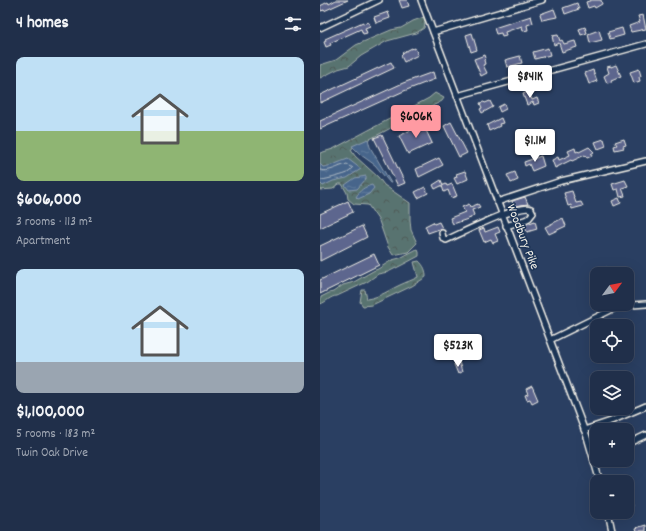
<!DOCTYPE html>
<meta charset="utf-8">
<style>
:root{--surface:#202f4a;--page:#283751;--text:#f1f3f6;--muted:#a2a9b5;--line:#3d4a62;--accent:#ff9aa2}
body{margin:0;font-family:Dekko,sans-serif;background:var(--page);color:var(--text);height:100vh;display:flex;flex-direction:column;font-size:15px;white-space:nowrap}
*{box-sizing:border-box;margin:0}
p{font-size:13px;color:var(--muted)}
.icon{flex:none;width:22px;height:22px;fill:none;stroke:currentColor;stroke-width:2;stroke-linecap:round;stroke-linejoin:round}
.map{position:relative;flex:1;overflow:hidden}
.details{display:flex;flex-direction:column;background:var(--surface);width:320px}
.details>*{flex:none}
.needle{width:26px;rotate:58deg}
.tools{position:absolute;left:270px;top:267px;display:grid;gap:8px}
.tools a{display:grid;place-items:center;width:44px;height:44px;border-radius:8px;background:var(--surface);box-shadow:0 4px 16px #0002,0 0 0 1px var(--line);font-size:20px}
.price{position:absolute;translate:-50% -34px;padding:0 9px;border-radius:4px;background:#fff;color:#222;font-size:13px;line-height:26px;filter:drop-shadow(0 1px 2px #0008)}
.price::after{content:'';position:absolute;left:50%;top:24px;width:12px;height:9px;margin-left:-6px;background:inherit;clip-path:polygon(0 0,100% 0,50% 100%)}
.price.selected{background:var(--accent);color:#111}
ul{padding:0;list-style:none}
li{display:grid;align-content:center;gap:8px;height:212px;padding:0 16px}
li span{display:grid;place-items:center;height:124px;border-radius:8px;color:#555}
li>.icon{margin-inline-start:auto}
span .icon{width:72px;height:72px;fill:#fffc;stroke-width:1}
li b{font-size:17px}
h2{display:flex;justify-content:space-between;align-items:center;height:48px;padding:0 16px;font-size:17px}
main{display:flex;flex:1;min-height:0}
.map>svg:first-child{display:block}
.forest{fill:url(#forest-crowns);stroke:#a6b2ac}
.water{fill:url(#water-ripples);stroke:#8c9db0}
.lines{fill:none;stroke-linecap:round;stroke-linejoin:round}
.shore{stroke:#aeb9c3;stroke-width:1}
.building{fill:#5d668e;stroke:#f4f1e8}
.minor-casing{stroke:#f4f1e8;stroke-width:8}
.minor{stroke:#1d3557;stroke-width:5}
.labels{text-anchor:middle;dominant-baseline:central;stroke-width:3;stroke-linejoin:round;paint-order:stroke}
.street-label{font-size:13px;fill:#f4f1e8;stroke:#1d3557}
</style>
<main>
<section class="details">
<h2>4 homes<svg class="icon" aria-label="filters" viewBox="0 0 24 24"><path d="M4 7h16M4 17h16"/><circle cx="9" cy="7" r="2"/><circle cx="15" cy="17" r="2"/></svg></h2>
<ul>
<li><span style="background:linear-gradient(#bfe0f5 60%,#8fb573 0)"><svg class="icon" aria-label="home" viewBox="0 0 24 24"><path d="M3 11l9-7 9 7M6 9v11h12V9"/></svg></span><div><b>$606,000</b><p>3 rooms · 113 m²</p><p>Apartment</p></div></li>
<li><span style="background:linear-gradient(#bfe0f5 75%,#9aa5b1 0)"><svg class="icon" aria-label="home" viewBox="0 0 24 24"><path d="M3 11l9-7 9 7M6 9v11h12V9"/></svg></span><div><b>$1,100,000</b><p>5 rooms · 183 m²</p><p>Twin Oak Drive</p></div></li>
</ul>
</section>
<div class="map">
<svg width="326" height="531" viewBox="0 0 326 531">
<defs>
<pattern id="forest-crowns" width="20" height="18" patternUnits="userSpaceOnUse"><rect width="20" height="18" fill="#587370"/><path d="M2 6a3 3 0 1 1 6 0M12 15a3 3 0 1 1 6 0" fill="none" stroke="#505b59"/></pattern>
<pattern id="water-ripples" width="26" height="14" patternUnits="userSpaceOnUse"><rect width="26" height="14" fill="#46658b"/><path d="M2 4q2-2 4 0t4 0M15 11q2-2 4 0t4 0" fill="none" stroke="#617c9b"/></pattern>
</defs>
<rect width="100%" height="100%" fill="#2a3f62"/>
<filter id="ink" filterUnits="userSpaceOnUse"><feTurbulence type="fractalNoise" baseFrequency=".025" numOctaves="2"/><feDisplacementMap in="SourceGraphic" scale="8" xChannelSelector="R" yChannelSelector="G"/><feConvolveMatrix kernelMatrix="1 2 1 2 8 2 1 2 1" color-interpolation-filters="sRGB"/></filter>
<g filter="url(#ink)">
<path class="forest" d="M104,17L105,23L104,28L96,33L67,41L41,56L29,66L18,69L0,78V65L16,60L36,45L71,30L81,28L93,21Z
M115,93L124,98L122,101L50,139L45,142L34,146L31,150L35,156L58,177L64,185L90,203V220L91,230L97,243L88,252L73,255L68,247L59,221L48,205L34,204L28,199L27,193L22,184H19L13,189L0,190V153L13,149L109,98Z
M97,249L99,252V256L82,265L68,272L58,274L47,282L17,296C10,296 7,302 0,304L1,297L9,293L13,292L23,285L34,282L53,271L58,269L72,260L80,258Z
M99,261C104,266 106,270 106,277L92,286L52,305L43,306L40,302L42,290H45L47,299C60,297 69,290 80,285C86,282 93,280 98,277L94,262Z"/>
<path class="water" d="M48,139L50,147L71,183H70L55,165L41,155L32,146Z
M28,159L41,169L27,178L13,181L3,186L0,183V164L3,167C12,166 19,162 28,159Z
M46,176V179L37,189L29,190L25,185L35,178Z
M52,185L54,188L49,194L38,199L36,197C40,190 44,187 52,185Z"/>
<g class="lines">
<path class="shore" d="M0,170C9,173 18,166 27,164L33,168C31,170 29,173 25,174C22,175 2,181 0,180"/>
</g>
<path class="building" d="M16,0H28L4,11V10L1,11L0,6L8,2L9,4Z
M79,0H87L89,6L82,8Z
M272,0H281L282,4L275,8L274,6L268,8L266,2Z
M257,3L259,9L245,14L243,8Z
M234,9L237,17L222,20L220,14Z
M68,12L70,18L56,23L54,17Z
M323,15L326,29L311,32L309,26L320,22L318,16Z
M211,16L213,23L207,25L208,30L203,31L202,26L185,32L186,36L182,37L181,33L176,34L174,28Z
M43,22V24L48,22L50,26L45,28L47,33L43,34L41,29L10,43L11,45L6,47L4,42L6,41L5,39Z
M265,27L267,33L261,35L259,29Z
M302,28L304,35L290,39L288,32Z
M279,30L282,40L270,43L268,34Z
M152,33L157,50L151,52L146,35Z
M238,35L240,41L242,40L244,44L255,41L257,47L242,52L239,43L234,45L232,36Z
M92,48L93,49L95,48L98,55L84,62L81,56L83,54L82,53Z
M228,48L230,55L215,59L213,52Z
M165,55L166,58L164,60L165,64L163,65L167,73L161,76L154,59Z
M200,56L202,63L187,67L185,60Z
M71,62L74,68L0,103V95Z
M296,65L301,76L291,80L292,82L287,83L284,76L289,73L287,67L291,66V67Z
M319,69L321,76L319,77L320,81L314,83L310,72Z
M273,70L277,81L269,84L265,73Z
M113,72L115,79L84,91L0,129V121L83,83Z
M209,91L212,100L217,98L219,103L214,105L213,102L207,105L203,94Z
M170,101L173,107L162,113L160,109L162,108L160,103L164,102L165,103Z
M184,104L186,109L180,112L178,107Z
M181,118L183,123L179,124L180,126L169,131L167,125Z
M131,122L147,153L139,157L124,126Z
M103,124L112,143L88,154L79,136Z
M62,135L85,183L78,186L54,138Z
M284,139L286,146L278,149L275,142Z
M304,139L306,145L303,146L304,148L295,150L294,146L297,145L295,142Z
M269,147L274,152L271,154L272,156L267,158L265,155L252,161L251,160L235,168L232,160L238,157L239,160L250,155L248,151L255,148L256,152L258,151L259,152Z
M221,156L224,166L212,171L209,164L205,166L204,162Z
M119,158L123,165L99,177L96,169Z
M145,171L148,179L137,184L134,178L137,177L136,174Z
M195,172L198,180L191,183L187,175Z
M121,180L123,185L115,189L113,185Z
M305,180L308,186L302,188L305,196L300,197L298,189L294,190L292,184Z
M126,184L127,186L132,184L137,196L131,198L128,190L124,192L122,186Z
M105,187L108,193L98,198L95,192Z
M252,191L256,203L261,202L263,206L252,209L251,205L248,206L244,193Z
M205,197L208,204L194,206L192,201Z
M299,198L301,203L294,206L292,201Z
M28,201L33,212L0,228V214Z
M149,204L150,207L158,204L160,207L152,210L154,215L151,217V218L133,224L130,218L145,212L142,207Z
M243,218L246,226L229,234L225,227Z
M215,221L217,229L207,232L204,225Z
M113,222L114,224L119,222L122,228L108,233L105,226Z
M42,226L47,237L0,261V246Z
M178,227L180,232L175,234L178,241L173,243L171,239L164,242L159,230L164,228L165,232Z
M54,254L59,265L0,294V280Z
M287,267L290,274H276L275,271L281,268L282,270Z
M139,362L142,372L138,374L134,364Z
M212,386L218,400L212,403L210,399L207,400L205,395L208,394L206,389Z
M307,493H308L312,506L307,507Z
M326,525V531H317L316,528Z"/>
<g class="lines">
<g class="minor-casing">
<path id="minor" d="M101,0L267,437L280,482
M0,28L59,0
M113,32L222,0
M137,96L326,44
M177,202L241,181L326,161
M122,233L123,238L126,240C140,234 200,203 211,209L213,213L209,218L205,220L186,226
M230,340L299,306L326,304
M264,430L291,421L326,406
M307,444L326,435
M288,512L292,531"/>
</g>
<use href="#minor" class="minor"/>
</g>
</g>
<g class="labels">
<g class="street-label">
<text transform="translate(202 237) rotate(69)">Woodbury Pike</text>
</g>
</g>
</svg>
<div class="tools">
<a><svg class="needle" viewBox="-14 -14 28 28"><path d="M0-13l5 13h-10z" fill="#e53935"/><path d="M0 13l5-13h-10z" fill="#a2a9b5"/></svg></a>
<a><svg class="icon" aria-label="locate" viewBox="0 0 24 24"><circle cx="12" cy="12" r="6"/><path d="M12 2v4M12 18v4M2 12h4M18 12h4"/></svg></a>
<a><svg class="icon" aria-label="layers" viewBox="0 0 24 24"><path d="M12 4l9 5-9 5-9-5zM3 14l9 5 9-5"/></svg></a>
<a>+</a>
<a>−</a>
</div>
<b class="price" style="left:210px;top:99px">$841K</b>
<b class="price selected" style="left:96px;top:139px">$606K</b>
<b class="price" style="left:215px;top:163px">$1.1M</b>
<b class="price" style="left:138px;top:368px">$523K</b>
</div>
</main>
